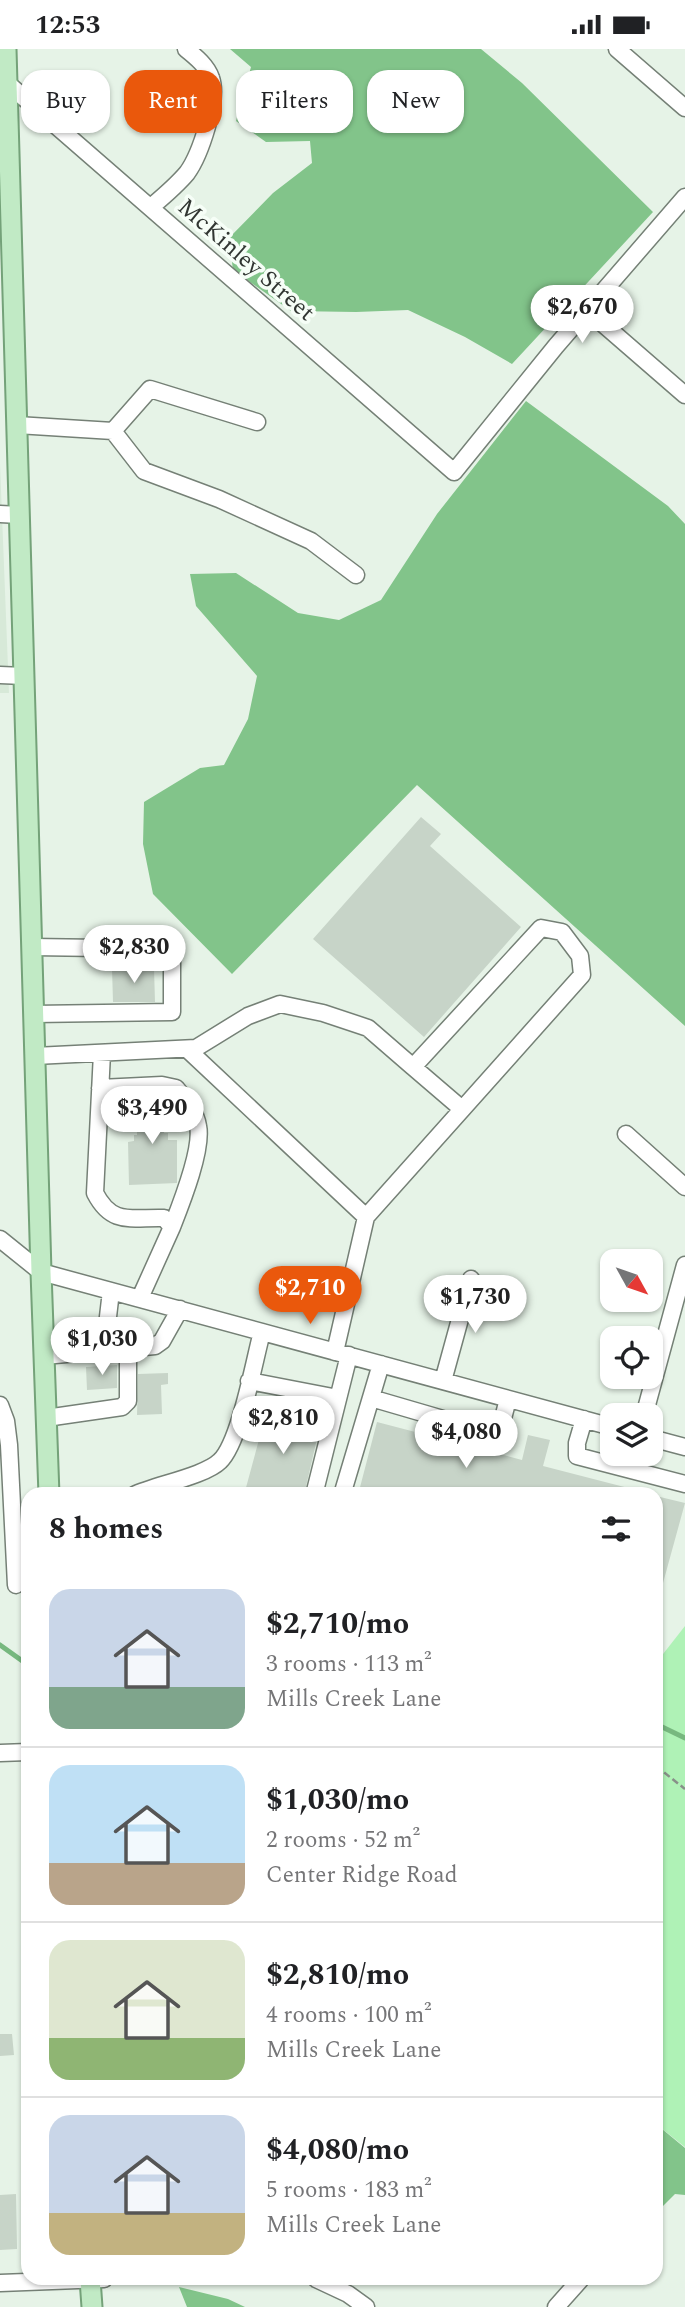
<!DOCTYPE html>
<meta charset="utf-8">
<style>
:root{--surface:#fff;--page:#f2f2f2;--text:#202124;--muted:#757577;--line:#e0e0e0;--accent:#ea580c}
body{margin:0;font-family:Spectral,serif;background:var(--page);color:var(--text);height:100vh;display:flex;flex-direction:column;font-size:26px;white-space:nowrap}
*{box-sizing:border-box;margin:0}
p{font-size:23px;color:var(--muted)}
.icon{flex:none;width:38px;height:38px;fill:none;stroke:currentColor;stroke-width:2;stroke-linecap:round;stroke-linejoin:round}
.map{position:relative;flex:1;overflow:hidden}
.panel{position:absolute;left:21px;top:1438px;width:642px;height:798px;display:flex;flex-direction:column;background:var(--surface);border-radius:21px;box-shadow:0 2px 5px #0004}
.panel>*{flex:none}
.banner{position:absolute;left:21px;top:21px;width:644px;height:63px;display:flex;gap:14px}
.needle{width:46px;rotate:130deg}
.fabs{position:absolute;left:600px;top:1200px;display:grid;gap:14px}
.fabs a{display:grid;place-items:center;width:63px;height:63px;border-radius:14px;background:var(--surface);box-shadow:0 2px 5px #0004;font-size:35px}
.price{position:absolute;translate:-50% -60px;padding:0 16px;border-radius:24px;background:#fff;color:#222;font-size:23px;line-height:46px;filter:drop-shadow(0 2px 4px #0008)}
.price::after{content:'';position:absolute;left:50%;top:42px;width:21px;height:16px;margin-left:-10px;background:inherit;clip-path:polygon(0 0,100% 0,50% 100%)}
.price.selected{background:var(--accent);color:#fff}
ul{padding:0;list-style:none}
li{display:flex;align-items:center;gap:21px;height:175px;padding:0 28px}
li+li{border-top:2px solid var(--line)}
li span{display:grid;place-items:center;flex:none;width:196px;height:140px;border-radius:21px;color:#555}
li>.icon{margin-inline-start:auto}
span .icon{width:84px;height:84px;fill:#fffc;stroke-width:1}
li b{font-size:30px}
h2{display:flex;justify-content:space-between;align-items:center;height:84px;padding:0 28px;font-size:30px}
.pill{padding:0 24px;border-radius:21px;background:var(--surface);box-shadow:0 2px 5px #0004;font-size:24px;line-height:63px}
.pill.selected{background:var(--accent);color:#fff}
.status{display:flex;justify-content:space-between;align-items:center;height:49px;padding:0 35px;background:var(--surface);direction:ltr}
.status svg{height:19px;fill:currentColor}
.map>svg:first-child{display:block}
.built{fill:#d7e9d8}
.green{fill:#aff2b6}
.forest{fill:#82c48a}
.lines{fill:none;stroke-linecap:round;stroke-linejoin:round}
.stream{stroke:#77b87f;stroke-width:5}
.building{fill:#c7d4c8}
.minor-casing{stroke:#758076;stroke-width:19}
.major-casing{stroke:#74a279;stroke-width:23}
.path{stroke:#889089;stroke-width:2.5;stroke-dasharray:7 3.5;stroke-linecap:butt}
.minor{stroke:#fff;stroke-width:16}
.major{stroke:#c1eac5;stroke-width:19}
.labels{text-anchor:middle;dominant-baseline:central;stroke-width:7;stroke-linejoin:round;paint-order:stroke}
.street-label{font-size:24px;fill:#313632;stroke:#f6fef7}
</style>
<div class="status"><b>12:53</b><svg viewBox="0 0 49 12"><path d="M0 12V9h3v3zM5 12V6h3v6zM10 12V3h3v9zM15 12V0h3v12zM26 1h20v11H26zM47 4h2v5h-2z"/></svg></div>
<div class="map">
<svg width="685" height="2258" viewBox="0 0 685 2258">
<rect width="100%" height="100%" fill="#e6f3e7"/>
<path class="built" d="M0,415L9,644H0Z"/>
<path class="green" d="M685,1577V2098L656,2075V1614Z"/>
<path class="forest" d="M230,0H481L522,34L653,163L512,315L465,288L408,261L356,263L291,262L233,221L229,189L273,144L312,114L310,92L266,93L236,72L251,18Z
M526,352L668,457L685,475V977L417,736L232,925L153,845L143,795L144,753L200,719L224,716L248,670L257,627L196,557L190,525L236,524L298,564L339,571L381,551L437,465Z
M656,2075L685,2099V2146L675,2145L656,2164Z
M179,2238L228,2250L245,2258H187Z"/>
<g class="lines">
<path class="stream" d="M0,1596L28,1616
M656,1675L685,1689"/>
</g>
<path class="building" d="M421,768L441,785L430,797L521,878L424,988L313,890Z
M112,919H154L155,953H113Z
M163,1047L164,1084H168V1091H177V1134L129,1136L128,1093L134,1092V1086H137L136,1048Z
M117,1316V1339L87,1341L86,1318Z
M168,1324V1335L161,1336L162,1365L137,1366L138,1325Z
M267,1361L312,1372L311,1375L320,1377L304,1446H244Z
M377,1373L522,1411L528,1386L550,1391L543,1417L636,1441L635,1446H358Z
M656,1447L685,1454L660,1545L656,1544Z
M0,1985H12L14,2006L0,2007Z
M16,2145L17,2200L0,2201V2146Z"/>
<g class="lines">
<g class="minor-casing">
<path id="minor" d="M617,0L685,59
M7,34L454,423L556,297L685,148
M151,158C164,147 176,137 187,124C200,106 219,51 211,29C207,17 196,8 186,0
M587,261L685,346
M17,376L113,382L144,422L219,450L311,492L356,526
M113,382L150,340L257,373
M0,465L19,466
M0,626L24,627
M32,898L172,900V963L34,965
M187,1000L366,1168
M102,1004L95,1144C112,1177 131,1168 164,1169L172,1178L140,1249
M35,1007L196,999L248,967L280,955L323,964L368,979L413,1018L541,879L562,883L580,907L582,926L366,1168L335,1303
M413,1018L462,1060
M100,1039L162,1036L176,1039C185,1050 196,1063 198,1077C203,1100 181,1155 172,1178
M626,1085L685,1138
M0,1190L41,1223L612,1378
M104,1302L111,1242
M44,1307L155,1297L162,1292L180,1260
M249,1332L338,1349
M443,1332L471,1230
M371,1349L491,1384L501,1377L508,1350
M0,1356L6,1372L9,1396L16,1536
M644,1367L685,1216
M46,1369L122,1358L128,1352V1300
M584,1370L577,1394V1407L685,1435
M651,1389L685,1398
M134,1446C155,1436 205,1427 220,1412C240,1393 254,1312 262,1283
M314,1446L349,1306
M342,1446L381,1315
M0,1704L28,1703
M316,2230L348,2245L366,2258
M0,2234L104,2230
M556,2258L581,2230"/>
</g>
<g class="major-casing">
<path id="major" d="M6,0L41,1223L49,1446
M90,2230L92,2258"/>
</g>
<path class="path" d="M656,1717L685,1740"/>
<use href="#minor" class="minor"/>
<use href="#major" class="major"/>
</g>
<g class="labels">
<g class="street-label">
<text transform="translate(246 211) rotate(41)">McKinley Street</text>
</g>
</g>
</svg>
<div class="fabs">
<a><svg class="needle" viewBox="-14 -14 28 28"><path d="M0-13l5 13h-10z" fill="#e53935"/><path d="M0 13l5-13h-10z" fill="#757577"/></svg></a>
<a><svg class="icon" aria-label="locate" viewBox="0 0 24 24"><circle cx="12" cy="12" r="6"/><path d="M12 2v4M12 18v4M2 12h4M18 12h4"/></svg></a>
<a><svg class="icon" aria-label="layers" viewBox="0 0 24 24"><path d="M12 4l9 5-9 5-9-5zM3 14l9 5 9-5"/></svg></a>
</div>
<b class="price" style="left:582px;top:296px">$2,670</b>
<b class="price" style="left:134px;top:936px">$2,830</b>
<b class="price" style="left:152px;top:1097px">$3,490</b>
<b class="price selected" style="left:310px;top:1277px">$2,710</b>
<b class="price" style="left:475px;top:1286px">$1,730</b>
<b class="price" style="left:102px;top:1328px">$1,030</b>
<b class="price" style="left:283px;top:1407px">$2,810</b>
<b class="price" style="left:466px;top:1421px">$4,080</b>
<div class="banner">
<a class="pill">Buy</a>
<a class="pill selected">Rent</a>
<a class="pill">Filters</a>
<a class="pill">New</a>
</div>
<section class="panel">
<h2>8 homes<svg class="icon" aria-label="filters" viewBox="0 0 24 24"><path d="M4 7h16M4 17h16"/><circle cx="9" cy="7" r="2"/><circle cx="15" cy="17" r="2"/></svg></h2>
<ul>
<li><span style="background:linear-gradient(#c9d6e8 70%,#7fa58c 0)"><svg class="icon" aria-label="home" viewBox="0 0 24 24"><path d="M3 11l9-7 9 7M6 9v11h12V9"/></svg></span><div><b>$2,710/mo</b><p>3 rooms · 113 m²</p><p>Mills Creek Lane</p></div></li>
<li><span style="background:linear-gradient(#bfe0f5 70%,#b9a48a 0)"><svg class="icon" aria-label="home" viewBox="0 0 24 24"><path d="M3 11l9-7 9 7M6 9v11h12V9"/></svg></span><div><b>$1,030/mo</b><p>2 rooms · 52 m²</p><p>Center Ridge Road</p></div></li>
<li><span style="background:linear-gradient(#dfe7d0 70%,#8fb573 0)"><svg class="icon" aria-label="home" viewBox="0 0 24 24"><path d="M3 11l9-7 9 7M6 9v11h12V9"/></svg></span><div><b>$2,810/mo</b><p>4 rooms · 100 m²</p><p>Mills Creek Lane</p></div></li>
<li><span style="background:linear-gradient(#c9d6e8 70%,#c2b280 0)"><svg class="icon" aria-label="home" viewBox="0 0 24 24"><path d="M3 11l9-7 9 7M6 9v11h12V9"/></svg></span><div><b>$4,080/mo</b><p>5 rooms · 183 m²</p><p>Mills Creek Lane</p></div></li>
</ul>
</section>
</div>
